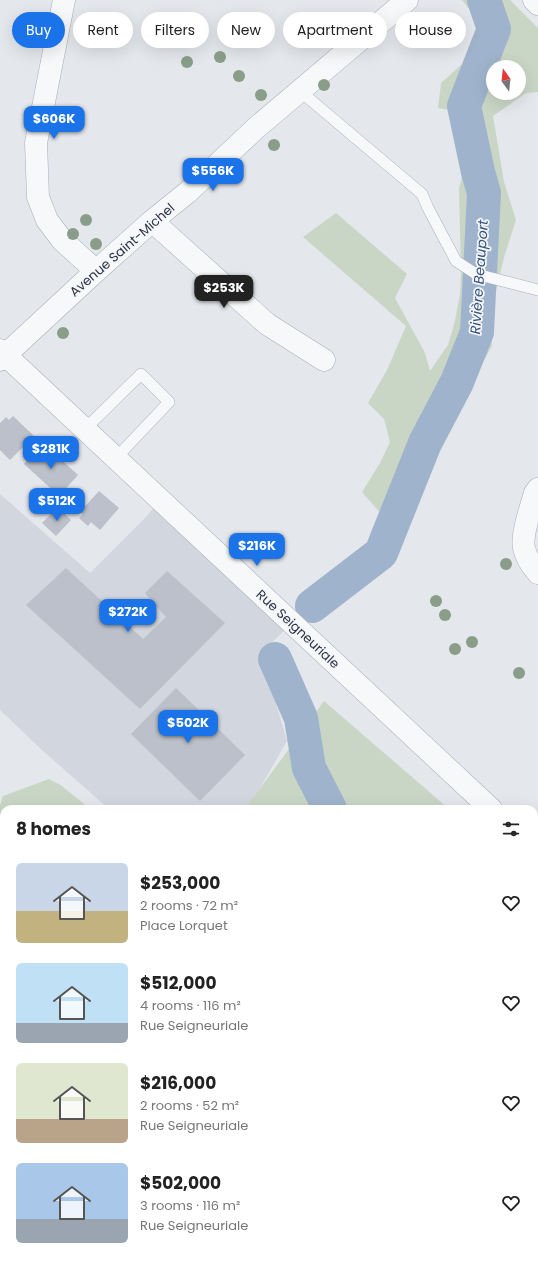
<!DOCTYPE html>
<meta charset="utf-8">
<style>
:root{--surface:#fff;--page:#f6f6f6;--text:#222;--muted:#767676;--accent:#1a73e8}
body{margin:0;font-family:Poppins,sans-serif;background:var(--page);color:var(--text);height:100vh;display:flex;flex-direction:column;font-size:15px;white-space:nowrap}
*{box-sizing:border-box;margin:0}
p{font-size:13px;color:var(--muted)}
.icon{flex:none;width:22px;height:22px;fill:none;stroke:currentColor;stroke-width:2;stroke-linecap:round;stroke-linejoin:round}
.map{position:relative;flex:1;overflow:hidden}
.panel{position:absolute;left:0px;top:805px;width:538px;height:456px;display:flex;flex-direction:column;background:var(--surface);border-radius:12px 12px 0 0;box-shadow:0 4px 16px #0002}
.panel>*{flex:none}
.guide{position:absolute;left:12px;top:12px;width:514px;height:36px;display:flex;gap:8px}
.needle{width:26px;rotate:345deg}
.fabs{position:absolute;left:486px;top:60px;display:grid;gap:8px}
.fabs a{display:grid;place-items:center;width:40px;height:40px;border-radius:50%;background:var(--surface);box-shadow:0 4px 16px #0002;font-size:20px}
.price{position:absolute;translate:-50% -34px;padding:0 9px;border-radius:8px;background:var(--accent);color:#fff;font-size:13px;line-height:26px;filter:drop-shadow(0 1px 2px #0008)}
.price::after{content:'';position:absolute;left:50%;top:24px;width:12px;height:9px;margin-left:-6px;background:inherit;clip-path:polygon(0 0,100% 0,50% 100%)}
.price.selected{background:#222;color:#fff}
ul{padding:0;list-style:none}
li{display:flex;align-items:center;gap:12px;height:100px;padding:0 16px}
li span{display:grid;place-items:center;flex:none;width:112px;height:80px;border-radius:6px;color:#555}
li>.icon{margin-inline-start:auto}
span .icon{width:48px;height:48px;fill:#fffc;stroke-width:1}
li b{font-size:17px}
h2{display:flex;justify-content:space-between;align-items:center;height:48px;padding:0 16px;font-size:17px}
.pill{padding:0 14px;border-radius:18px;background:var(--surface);box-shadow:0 4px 16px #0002;font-size:14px;line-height:36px}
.pill.selected{background:var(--accent);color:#fff}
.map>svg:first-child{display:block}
.built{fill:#d2d6de}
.green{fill:#c9d6c5;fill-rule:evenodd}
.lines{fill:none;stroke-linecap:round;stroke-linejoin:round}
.river{stroke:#9fb4cc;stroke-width:34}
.building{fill:#bbc0ca}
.service-casing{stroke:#a9aeb7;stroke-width:12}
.minor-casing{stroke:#a9aeb7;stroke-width:23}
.tertiary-casing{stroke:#a9aeb7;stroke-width:23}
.path{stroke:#c2c5cb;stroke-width:2.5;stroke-dasharray:3 3;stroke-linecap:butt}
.service{stroke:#f7f8fa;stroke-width:11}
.minor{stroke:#f7f8fa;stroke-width:22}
.tertiary{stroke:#f7f8fa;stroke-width:22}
.tree{fill:#899d89}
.labels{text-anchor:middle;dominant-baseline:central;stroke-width:3.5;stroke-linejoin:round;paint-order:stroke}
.street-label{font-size:13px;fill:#2b3445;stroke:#f4f6f9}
.water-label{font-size:14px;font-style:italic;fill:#34527a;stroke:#f4f6f9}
</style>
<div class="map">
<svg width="538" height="1261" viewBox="0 0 538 1261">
<rect width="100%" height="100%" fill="#e4e7ec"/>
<path class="built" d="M0,494L90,573L147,516L160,500L292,623L261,653L287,741L253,800L244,809H109L42,750L0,710Z"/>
<path class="green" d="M462,0H510L538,28V92L526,93L493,116L504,182L516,220L505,254L492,306V346L459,404L405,520L383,516L362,492L380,463L390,442L384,419L368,403L387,370L406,326L303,237L336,213L407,274L395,298L425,353L430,371L448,345L455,321L460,294L461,273L459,189L467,155L459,112L438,108L441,83L472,55L485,29ZM493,67H519V93H493Z
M324,701L449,809H245Z
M49,779L62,786L90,809H4V915L0,911V805L3,796Z
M4,1030V1257H138L137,1261H0V1036Z"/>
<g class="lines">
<path class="river" d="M312,606L381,553L425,443L457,382L477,332L484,193L478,172L464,106L494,29L484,0
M275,659L301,718L309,768L330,809
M73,1257L86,1261"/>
</g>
<path class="building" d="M13,416L34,436L10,460L0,450V423L6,417L9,420Z
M43,443L78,475L59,496L24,464Z
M99,491L119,508L100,530L91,522L88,526L79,518L83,514L80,512Z
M58,507L71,520L56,536L42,523Z
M66,568L143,639L166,617L145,593L167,571L225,623L140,709L26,605Z
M176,688L245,755L200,801L131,734Z"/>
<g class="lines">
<g class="service-casing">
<path id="service" d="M300,91L422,194L428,208L456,261L476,274L538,290
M85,429L141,374L169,402L116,458"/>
</g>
<g class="minor-casing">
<path id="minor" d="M64,0L36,143L38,197L47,220L62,240L96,271
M534,0L538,4
M152,221L267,324L324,360
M0,360L96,271L152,221L188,192L256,128L407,0
M538,489L535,493C531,507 521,535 524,548C526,558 532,566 538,573
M427,1257L432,1261
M264,1261V1257"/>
</g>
<g class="tertiary-casing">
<path id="tertiary" d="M0,350L491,809
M534,849L538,853"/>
</g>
<path class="path" d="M0,1238L4,1233"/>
<use href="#service" class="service"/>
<use href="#minor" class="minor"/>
<use href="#tertiary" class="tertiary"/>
</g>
<g class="tree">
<circle cx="185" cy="19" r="6"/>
<circle cx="261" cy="23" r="6"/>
<circle cx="406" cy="25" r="6"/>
<circle cx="220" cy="57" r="6"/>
<circle cx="187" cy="62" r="6"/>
<circle cx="239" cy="76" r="6"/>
<circle cx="324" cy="85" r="6"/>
<circle cx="261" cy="95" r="6"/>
<circle cx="274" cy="145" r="6"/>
<circle cx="86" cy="220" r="6"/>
<circle cx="73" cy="234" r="6"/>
<circle cx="96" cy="244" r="6"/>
<circle cx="63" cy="333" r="6"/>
<circle cx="506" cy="564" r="6"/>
<circle cx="436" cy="601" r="6"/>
<circle cx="445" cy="615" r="6"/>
<circle cx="472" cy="642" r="6"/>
<circle cx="455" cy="649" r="6"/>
<circle cx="519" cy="673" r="6"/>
</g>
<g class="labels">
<g class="street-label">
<text transform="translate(122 250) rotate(-41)">Avenue Saint-Michel</text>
<text transform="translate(298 629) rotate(43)">Rue Seigneuriale</text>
</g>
<g class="water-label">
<text transform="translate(479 277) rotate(-86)">Rivière Beauport</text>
</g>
</g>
</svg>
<div class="fabs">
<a><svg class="needle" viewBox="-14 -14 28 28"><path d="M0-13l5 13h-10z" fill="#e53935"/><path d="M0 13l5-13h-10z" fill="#767676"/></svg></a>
</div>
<b class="price" style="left:54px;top:140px">$606K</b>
<b class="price" style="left:213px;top:192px">$556K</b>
<b class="price selected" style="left:224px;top:309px">$253K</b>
<b class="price" style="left:51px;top:470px">$281K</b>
<b class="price" style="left:57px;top:522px">$512K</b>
<b class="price" style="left:257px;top:567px">$216K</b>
<b class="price" style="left:128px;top:633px">$272K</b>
<b class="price" style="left:188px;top:744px">$502K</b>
<div class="guide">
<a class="pill selected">Buy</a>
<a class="pill">Rent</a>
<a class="pill">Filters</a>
<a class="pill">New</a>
<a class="pill">Apartment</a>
<a class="pill">House</a>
</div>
<section class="panel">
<h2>8 homes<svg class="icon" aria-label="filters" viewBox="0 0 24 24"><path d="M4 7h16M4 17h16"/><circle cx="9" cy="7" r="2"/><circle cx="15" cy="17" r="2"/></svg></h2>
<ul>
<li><span style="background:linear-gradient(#c9d6e8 60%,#c2b280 0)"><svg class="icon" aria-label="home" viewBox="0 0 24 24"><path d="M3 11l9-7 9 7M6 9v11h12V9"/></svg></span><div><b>$253,000</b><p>2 rooms · 72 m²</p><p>Place Lorquet</p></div><svg class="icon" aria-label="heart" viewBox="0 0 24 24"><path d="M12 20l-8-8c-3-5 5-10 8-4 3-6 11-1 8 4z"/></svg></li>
<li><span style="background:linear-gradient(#bfe0f5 75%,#9aa5b1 0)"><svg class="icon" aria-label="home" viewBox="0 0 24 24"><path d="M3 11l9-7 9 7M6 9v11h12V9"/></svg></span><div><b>$512,000</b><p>4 rooms · 116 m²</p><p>Rue Seigneuriale</p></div><svg class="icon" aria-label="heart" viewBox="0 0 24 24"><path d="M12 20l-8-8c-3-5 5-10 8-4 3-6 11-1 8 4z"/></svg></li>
<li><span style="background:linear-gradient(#dfe7d0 70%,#b9a48a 0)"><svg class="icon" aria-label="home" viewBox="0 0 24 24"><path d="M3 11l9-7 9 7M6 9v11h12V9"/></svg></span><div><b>$216,000</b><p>2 rooms · 52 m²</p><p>Rue Seigneuriale</p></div><svg class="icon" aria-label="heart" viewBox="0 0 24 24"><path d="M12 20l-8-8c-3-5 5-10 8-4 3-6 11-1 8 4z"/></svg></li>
<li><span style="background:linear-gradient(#a9c7e8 70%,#9aa5b1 0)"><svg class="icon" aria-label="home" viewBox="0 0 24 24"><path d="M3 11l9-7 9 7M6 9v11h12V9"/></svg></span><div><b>$502,000</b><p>3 rooms · 116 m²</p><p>Rue Seigneuriale</p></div><svg class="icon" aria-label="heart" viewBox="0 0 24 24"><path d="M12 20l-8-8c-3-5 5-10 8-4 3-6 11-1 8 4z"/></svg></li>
</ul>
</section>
</div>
